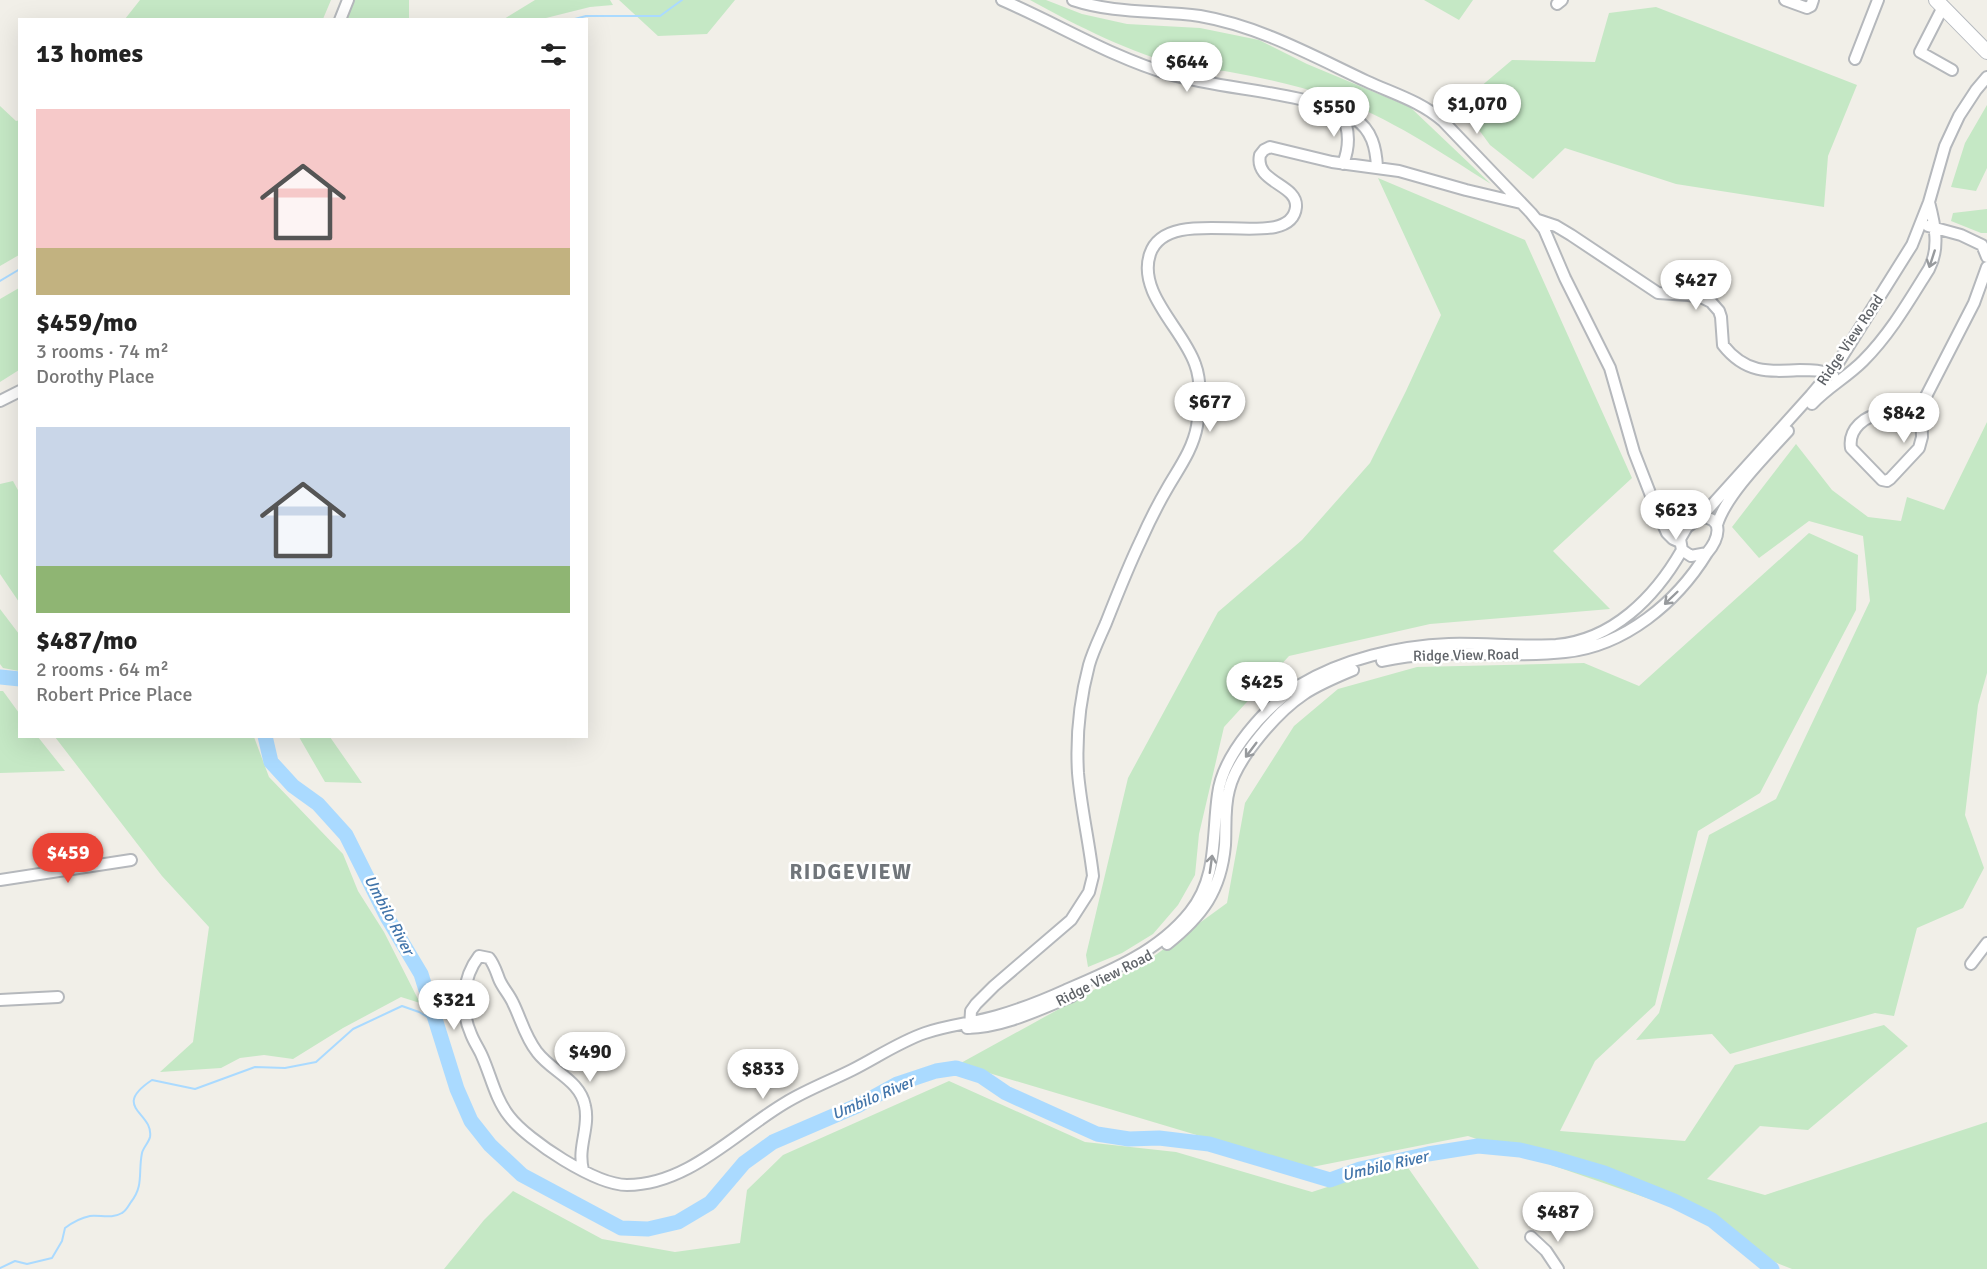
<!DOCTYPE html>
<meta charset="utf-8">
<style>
:root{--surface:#fff;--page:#f6f6f6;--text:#222;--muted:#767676;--accent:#ea4335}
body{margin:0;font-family:Signika,sans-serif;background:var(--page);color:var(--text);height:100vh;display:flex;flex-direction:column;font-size:22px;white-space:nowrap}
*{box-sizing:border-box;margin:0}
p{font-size:20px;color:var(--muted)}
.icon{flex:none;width:33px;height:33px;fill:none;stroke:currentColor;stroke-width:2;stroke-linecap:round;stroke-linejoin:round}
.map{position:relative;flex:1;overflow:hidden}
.sheet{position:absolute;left:18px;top:18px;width:570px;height:720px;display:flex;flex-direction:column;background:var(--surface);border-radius:0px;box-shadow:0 6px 24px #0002}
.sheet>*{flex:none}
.price{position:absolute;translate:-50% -51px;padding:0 14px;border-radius:21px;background:#fff;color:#222;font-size:20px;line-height:39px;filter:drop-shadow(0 2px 3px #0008)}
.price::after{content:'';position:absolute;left:50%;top:36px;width:18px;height:14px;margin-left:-9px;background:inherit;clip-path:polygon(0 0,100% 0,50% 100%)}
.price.active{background:var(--accent);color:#fff}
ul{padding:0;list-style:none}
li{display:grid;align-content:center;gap:12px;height:318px;padding:0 18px}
li span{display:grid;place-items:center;height:186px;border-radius:0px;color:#555}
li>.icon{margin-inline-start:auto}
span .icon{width:108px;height:108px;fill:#fffc;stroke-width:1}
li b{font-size:26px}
h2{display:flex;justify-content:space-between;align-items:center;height:72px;padding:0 18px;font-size:26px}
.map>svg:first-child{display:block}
.green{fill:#c5e8c5}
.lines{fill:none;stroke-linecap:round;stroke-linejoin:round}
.stream{stroke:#aadaff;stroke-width:2}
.river{stroke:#aadaff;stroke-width:15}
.street-casing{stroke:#b5b8bc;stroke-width:14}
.secondary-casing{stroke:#b6babf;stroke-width:16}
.street{stroke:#fff;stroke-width:10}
.secondary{stroke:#fff;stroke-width:14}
.oneway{stroke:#979a9d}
.labels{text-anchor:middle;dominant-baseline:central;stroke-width:5;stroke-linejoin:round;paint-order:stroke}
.street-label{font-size:15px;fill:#5f6368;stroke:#fff}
.water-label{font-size:16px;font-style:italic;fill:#4174aa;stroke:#fff}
.district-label{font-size:21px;font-weight:bold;letter-spacing:1.5px;fill:#70757a;stroke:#fff}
</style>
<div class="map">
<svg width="1987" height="1269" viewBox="0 0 1987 1269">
<rect width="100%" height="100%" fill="#f1efe8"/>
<path class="green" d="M140,0H331L323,19H125Z
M353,0H409V19L345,20Z
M535,0H610L613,5L590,7L542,19H504Z
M619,0H735L707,34L658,36Z
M1030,0H1046L1082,14L1127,24L1200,28L1259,40L1307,64L1410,107L1491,184C1440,152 1389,117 1332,97C1299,86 1264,78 1230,72C1215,69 1199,71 1185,67C1131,53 1079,27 1030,0Z
M1424,0H1473L1459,20Z
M1656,7L1857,85L1828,156L1824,207L1676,184L1565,148L1533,179L1490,145L1460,104L1512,60L1595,62L1609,13Z
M1987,105V168L1976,191L1951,187L1965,143Z
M0,106L16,121L20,120L19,255L0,266Z
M1378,178L1525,240L1632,478L1553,551L1610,609L1430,624L1289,656L1224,727L1199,834L1195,875L1178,905L1153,934L1122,953L1088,967L1086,955L1128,778L1218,612L1302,540L1370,463L1406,391L1441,315Z
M1987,209V233H1981L1951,221L1953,213Z
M19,288V370L0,382V299Z
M1987,422V673L1978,705L1965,815L1984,868L1963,908L1917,928L1894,1016L1875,1013L1730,1054L1712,1034L1636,1040L1659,1013L1709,835L1776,799L1870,601L1863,536L1809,521L1759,558L1732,527L1796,444L1832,490L1868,517L1901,521L1907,497L1944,510Z
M13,481L19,492V602L0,574V484Z
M1809,533L1858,555L1856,610L1760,793L1698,831L1655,1005L1595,1061L1560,1131L1685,1141L1735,1065L1884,1025L1908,1046L1808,1130L1760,1126L1707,1179L1765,1195L1987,1122V1269H1792L1762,1257L1693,1214L1468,1136L1307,1168L959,1064L1150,959L1227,903L1245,803L1294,726L1338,689L1417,667L1584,663L1639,686Z
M0,609L19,634V671L3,668L0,664Z
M0,691H3L19,713L20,736L38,737L65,771L0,773Z
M55,737H254L269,777L343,854L358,891L384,932L420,1003L401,997L343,1028L293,1059L264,1055L240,1058L221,1068L160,1072L193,1042L209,927L162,876Z
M299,737H330L362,783L325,782Z
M949,1081L1085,1142L1176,1152L1312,1192L1404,1162L1479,1269H444L484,1220L513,1191L602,1239L675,1252L740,1243L747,1190L783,1155Z"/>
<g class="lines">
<path class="stream" d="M571,20L586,16H660L682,0
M0,281L20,269
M0,1268L15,1261L27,1264L52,1258L62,1241L65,1228C73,1222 80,1218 90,1216C101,1215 112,1219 122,1213C126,1211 129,1205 131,1202C144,1186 138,1172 142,1153C143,1148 149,1142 150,1137C154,1112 110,1108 152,1080L195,1089L255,1067L285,1068L316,1062L353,1029L402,1006L419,1012L436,1022"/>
<path class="river" d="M0,677L20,679
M265,736L271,762L293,786L318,804L346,835L387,917L421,974L457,1089L471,1121L490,1145L522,1175L621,1228L648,1229L678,1222L710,1203L744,1163L773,1142L859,1105L897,1084L936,1071L956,1068L981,1076L1006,1093L1097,1134L1129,1139L1159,1138L1209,1144L1330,1180L1360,1169L1428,1154L1478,1146L1520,1150L1553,1158L1604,1173L1674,1201L1712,1220L1772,1269"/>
<g class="street-casing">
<path id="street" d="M1002,0C1058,24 1111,57 1169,74C1212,86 1256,89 1300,99C1319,103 1339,108 1355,119C1372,130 1376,148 1377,167
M1073,0C1115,14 1157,10 1200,16C1259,26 1313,56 1366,81C1394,94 1420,101 1443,121L1531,213L1544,229L1565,278L1610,368L1634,452L1657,511L1667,533L1673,539L1680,542
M1785,0L1807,8L1811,6L1813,0
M1557,4L1562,0
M1943,7L1920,52L1952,70
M340,20L348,0
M1855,59L1878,0
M1340,111C1350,128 1350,146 1343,164
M1538,220L1556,226L1571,235L1658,293L1688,295L1703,298L1711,302L1719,311L1721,317L1723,345C1745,373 1767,372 1800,370C1812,370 1822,370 1833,375
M1928,226L1961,235L1982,245L1987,257
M0,401L20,391
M1812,404C1828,387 1847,377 1863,361C1890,334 1909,301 1929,269C1940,248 1935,225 1929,202
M1921,406L1922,437L1919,448L1890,479L1887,481L1882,480L1851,448C1848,429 1865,415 1883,414C1891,414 1899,417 1907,417L1921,406L1974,303L1987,267
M1701,517L1811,395L1838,363L1912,245L1929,202L1945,146L1959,116L1976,90L1987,77
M1701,517C1726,518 1718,540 1707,553L1691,556L1682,550L1680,539L1687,527Z
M1717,525C1725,496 1767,454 1788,431
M1382,661C1443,647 1504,659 1565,652C1625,646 1677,602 1707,553
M0,880L131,860
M1167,944C1202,916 1221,891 1225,845C1226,827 1224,808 1229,790C1236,759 1277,712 1304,694C1319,684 1336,677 1353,670
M1971,964L1987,943
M0,1000L58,997
M967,1028C1004,1027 1038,1010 1072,996
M970,1028L971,1011L976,1004L994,986L1071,920L1089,892L1093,876C1089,841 1081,808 1078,773C1076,738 1080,699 1089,665C1093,651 1100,637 1106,623C1117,595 1128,567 1141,540C1149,522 1158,504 1168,487C1179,468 1193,449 1197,426C1200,407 1202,382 1195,364C1183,329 1137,293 1150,254C1168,199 1291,256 1296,207C1298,184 1254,183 1260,155L1264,150L1270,147L1332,162L1399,171L1466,190L1521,203
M583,1170C577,1147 590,1128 585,1106C580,1080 552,1072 537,1052C525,1037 521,1019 513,1003C509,994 502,987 499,979C496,971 494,964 489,958L479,956C462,978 460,1009 471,1034C474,1042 479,1049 482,1056C491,1076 495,1098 509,1116C528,1141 596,1185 627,1185C688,1185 736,1132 785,1103C806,1090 830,1081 852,1070C876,1058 899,1042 925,1033C948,1025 973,1023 997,1016C1021,1009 1044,1000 1066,990C1111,971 1159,951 1190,912C1218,878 1212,835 1218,794C1223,754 1266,706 1300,685C1343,659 1399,646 1449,644C1485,643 1521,647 1556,645C1613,640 1655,597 1682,550
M1531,1237L1546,1251L1558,1269"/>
</g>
<g class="secondary-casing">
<path id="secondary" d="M1936,0L1987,52"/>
</g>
<use href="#street" class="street"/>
<use href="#secondary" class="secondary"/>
</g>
<defs><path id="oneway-shaft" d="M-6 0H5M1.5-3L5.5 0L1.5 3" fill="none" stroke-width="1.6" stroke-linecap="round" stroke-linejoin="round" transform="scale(1.5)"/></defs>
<g class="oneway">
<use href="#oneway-shaft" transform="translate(1932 259) rotate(108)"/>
<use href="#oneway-shaft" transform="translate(1671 598) rotate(136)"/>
<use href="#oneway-shaft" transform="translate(1251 750) rotate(127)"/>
<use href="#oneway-shaft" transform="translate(1211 864) rotate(-82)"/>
</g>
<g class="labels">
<g class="street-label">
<text transform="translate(1850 340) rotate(-56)">Ridge View Road</text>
<text transform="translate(1466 655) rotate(-1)">Ridge View Road</text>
<text transform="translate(1104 978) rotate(-27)">Ridge View Road</text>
</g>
<g class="water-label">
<text transform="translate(389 915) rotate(62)">Umbilo River</text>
<text transform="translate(873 1098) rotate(-23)">Umbilo River</text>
<text transform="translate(1385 1166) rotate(-13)">Umbilo River</text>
</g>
<g class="district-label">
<text x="851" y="872">RIDGEVIEW</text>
</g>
</g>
</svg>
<b class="price" style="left:1187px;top:93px">$644</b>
<b class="price" style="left:1477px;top:135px">$1,070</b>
<b class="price" style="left:1334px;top:138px">$550</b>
<b class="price" style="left:1696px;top:311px">$427</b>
<b class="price" style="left:1210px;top:433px">$677</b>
<b class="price" style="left:1904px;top:444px">$842</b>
<b class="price" style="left:1676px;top:541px">$623</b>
<b class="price" style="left:1262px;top:713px">$425</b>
<b class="price active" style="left:68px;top:884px">$459</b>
<b class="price" style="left:454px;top:1031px">$321</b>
<b class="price" style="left:590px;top:1083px">$490</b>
<b class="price" style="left:763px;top:1100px">$833</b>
<b class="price" style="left:1558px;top:1243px">$487</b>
<section class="sheet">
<h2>13 homes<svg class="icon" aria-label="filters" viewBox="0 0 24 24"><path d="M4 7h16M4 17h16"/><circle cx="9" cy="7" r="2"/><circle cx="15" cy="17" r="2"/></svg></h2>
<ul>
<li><span style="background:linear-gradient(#f6c9c9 75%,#c2b280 0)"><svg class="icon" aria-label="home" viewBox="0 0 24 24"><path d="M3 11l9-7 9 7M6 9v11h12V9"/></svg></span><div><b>$459/mo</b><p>3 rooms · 74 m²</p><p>Dorothy Place</p></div></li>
<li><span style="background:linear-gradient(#c9d6e8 75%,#8fb573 0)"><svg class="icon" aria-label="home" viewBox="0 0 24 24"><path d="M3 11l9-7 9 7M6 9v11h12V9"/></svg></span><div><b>$487/mo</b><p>2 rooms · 64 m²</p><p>Robert Price Place</p></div></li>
</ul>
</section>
</div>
